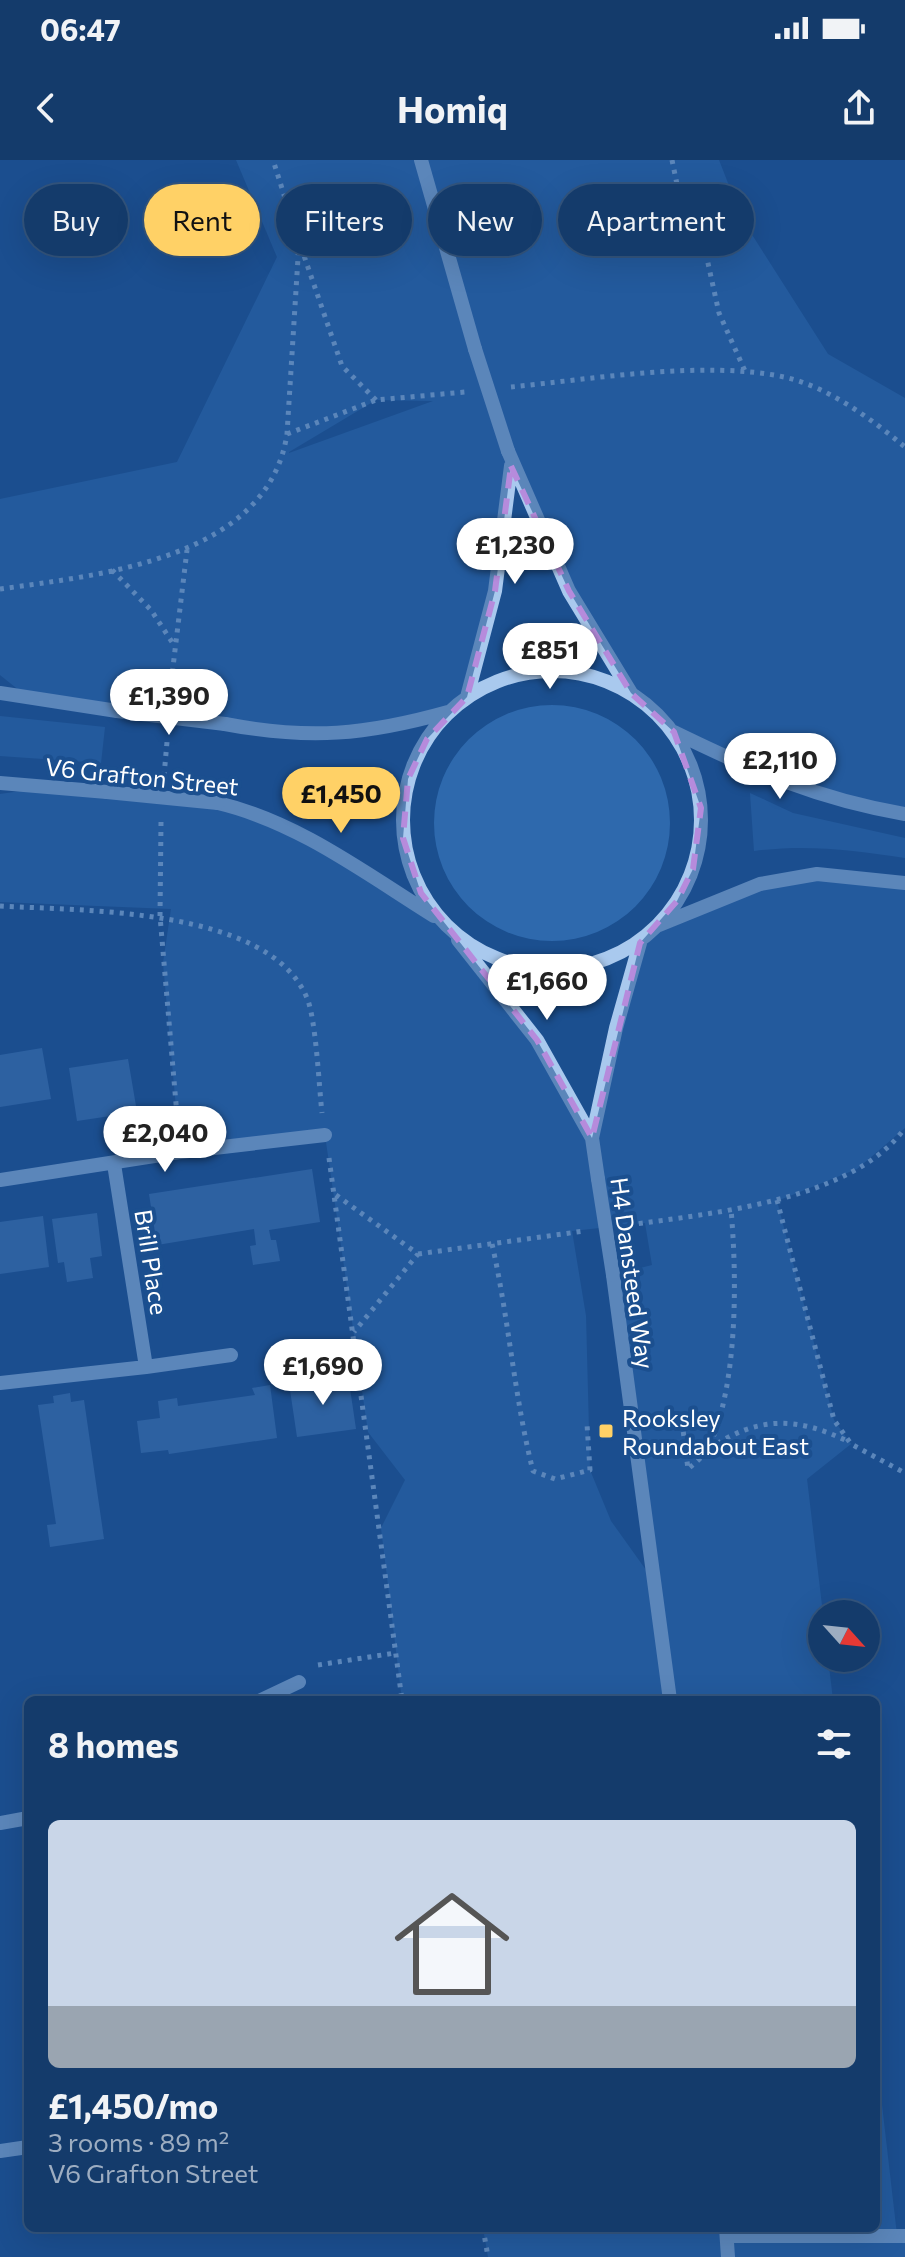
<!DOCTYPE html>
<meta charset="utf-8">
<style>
:root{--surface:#143b6b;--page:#214673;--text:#f1f3f6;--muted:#9dadc1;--line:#33557e;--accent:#ffd166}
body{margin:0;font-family:Commissioner,sans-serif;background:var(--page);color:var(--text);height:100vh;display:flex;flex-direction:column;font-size:30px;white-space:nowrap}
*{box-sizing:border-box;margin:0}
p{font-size:26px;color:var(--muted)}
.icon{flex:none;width:44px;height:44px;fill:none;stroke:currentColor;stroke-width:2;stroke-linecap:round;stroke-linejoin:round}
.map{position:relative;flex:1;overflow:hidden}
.sheet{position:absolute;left:24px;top:1536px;width:856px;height:536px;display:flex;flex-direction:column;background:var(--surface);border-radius:12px;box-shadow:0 8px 32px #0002,0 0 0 2px var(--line)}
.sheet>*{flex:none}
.banner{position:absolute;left:24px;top:24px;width:858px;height:72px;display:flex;gap:16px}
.needle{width:52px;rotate:117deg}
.fabs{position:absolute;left:808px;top:1440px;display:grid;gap:16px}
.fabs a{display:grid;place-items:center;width:72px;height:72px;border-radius:50%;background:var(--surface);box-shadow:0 8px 32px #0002,0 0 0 2px var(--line);font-size:40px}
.price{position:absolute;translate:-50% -68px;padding:0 18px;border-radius:28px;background:#fff;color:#222;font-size:26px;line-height:52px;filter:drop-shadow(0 2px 4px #0008)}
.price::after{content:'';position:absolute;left:50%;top:48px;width:24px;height:18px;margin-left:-12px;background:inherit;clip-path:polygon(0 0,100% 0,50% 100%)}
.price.on{background:var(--accent);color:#111}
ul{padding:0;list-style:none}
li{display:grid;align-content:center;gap:16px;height:424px;padding:0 24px}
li+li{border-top:2px solid var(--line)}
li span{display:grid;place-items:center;height:248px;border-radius:12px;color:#555}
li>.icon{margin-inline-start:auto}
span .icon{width:144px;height:144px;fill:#fffc;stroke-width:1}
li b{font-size:34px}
h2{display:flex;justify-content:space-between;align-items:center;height:96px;padding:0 24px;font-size:34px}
.chip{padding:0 28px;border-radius:36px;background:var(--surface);box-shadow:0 8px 32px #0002,0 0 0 2px var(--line);font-size:28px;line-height:72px}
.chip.on{background:var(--accent);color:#111}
.status{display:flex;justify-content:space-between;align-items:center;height:56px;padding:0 40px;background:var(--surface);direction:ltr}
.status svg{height:22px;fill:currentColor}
header{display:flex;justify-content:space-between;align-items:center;height:104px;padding:0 24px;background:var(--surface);font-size:36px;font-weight:700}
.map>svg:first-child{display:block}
.green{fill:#2e69ad;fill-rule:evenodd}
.building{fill:#4478b7}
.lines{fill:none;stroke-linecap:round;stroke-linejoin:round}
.path{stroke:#a9c9ee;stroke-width:5;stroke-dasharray:4 6;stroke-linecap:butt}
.minor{stroke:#a9c9ee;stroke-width:14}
.minor-bridge{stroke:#a9c9ee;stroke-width:14}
.marked{fill:none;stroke:#b68bdc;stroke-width:6;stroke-dasharray:16 10;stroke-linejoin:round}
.poi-dot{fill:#ffd166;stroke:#1b4f8f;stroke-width:3}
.labels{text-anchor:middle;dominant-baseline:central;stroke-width:8;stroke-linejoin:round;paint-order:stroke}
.street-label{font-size:24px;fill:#fff;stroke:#1b4f8f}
.poi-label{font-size:24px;fill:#fff;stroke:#1b4f8f;text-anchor:start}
</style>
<div class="status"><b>06:47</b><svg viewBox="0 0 49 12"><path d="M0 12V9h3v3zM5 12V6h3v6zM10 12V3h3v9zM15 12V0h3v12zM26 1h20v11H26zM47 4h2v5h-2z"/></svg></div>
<header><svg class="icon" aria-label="back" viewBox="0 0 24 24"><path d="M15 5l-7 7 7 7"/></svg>Homiq<svg class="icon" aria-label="share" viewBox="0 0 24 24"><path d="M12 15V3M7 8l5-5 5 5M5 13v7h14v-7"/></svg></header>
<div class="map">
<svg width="905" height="2097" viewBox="0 0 905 2097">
<rect width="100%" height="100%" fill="#1b4f8f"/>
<path class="green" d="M236,0H719L742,59L828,194L905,238V654L845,644L674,572L631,533L569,431L512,307L495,431L467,537L448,552L335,574L30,539L0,515V339L177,302L277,97ZM376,240L433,241L289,293V292Z
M434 663a118 118 0 1 1 236 0a118 118 0 1 1-236 0Z
M0,556L105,567L101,603L0,596Z
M48,627L218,643L314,681L441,761L537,880L592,977L640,783L657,766L760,724L817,714L905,725V968L857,1009L777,1041L834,1260L851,1284L807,1319L823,1454L822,1498H828L833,1540H402L381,1368L405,1320L368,1272L325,975L180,992L163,803L171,749L0,742V634ZM645,1063L652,1105L613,1115L656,1424L611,1361L590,1310L586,1156L572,1071Z
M750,633L793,653L905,678V698C854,690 806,684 754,691Z
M876,1893L897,2075L905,2076V2097H488L483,2068H726L727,2076L866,2074L857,2068H876Z"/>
<path class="building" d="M42,888L51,939L0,947V895Z
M128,899L137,952L77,961L69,908Z
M312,1009L320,1062L269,1070L271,1080H276L280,1101L253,1105L250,1086L256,1085L254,1069L157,1085L149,1034Z
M97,1053L102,1096L90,1098L93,1118L67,1122L64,1102L58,1103L52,1059Z
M43,1056L49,1107L0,1114V1062Z
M348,1215L356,1269L297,1277L289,1223L304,1220L305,1228L330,1224L329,1217Z
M270,1225L277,1278L169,1294L168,1290L141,1293L137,1261L160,1258L158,1241L177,1238L178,1246L255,1235L252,1228Z
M70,1233L71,1242L84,1240L104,1379L50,1387L47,1365L56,1364L38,1245L54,1243L53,1236Z"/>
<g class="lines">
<path class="path" d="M672,0L679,34L702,76L719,153L745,211
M301,87L342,206L376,240
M511,227C593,219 705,200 784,217C829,227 871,259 905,287
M287,274L376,240L465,232
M112,410L151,450L174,485
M0,429C100,415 268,399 287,274L299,82L273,0
M170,532L187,390
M164,616L167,582
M161,662L160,756L178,967
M0,746C83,751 269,747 307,838C316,859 319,927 322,953
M329,998L402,1540
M336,1035L418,1094L354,1172
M777,1040L834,1260L851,1284L905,1313
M629,1065C712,1053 852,1041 905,968
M492,1084C509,1159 514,1236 533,1311L555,1319L590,1310L587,1264
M418,1094L584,1071
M682,1262L688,1309C695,1303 704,1296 709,1287C738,1224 737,1118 731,1049
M709,1289C757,1256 797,1256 849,1282
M318,1505L395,1493
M483,2068L488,2097"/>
<path class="minor" d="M421,0L475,189
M508,291L569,431L631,533
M403 660a149 149 0 1 1 298 0a149 149 0 1 1-298 0Z
M0,533L117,551
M467,537L495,431L511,306
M225,564C309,580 366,575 448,552
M674,572C754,611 817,639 905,654
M0,623L107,632
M218,643C298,662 365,713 434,756
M659,765L760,724L817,714L905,723
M458,780L537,880L592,978L598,1019
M592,978L616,868L640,783
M114,1004L146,1207L231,1195
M0,1020L180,992L325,975
M613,1115L670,1540
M0,1223L146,1207
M261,1540L299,1522
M0,1663L28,1658
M0,1991L28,1987
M726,2068L728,2097
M727,2076H905"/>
<path class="minor-bridge" d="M475,189L508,291
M117,551L225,564
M107,632L218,643
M598,1019L613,1115"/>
</g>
<path d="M0 0H905V2097H0ZM511,306L569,431L631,533L674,572L701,648L693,709L677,741L640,783L592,978L537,880L421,733L403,678L408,619L427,579L467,537L495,431Z" fill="#1b4f8f" fill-opacity=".55" fill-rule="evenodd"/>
<path class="marked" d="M511,306L569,431L631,533L674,572L701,648L693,709L677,741L640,783L592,978L537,880L421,733L403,678L408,619L427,579L467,537L495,431Z"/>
<rect class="poi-dot" x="598" y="1263" width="16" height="16" rx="4"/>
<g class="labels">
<g class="street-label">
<text transform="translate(142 616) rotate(6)">V6 Grafton Street</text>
<text transform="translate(152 1102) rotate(81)">Brill Place</text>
<text transform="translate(633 1113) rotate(82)">H4 Dansteed Way</text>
</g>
<g class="poi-label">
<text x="622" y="1257">Rooksley<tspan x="622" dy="28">Roundabout East</tspan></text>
</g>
</g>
</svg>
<div class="fabs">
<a><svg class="needle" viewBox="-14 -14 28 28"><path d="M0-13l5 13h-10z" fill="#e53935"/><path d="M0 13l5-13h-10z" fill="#9dadc1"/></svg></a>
</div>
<b class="price" style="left:515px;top:426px">£1,230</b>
<b class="price" style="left:550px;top:531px">£851</b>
<b class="price" style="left:169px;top:577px">£1,390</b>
<b class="price" style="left:780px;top:641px">£2,110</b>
<b class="price on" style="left:341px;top:675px">£1,450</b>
<b class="price" style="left:547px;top:862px">£1,660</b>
<b class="price" style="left:165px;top:1014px">£2,040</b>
<b class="price" style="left:323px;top:1247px">£1,690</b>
<div class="banner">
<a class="chip">Buy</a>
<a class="chip on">Rent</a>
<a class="chip">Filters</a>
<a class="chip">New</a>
<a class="chip">Apartment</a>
</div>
<section class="sheet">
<h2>8 homes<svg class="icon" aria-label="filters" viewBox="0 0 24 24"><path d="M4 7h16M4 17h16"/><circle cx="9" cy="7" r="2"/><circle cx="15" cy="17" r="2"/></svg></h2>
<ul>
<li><span style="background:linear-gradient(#c9d6e8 75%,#9aa5b1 0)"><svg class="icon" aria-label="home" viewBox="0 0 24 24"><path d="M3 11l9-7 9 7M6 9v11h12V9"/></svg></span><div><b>£1,450/mo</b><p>3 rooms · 89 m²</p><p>V6 Grafton Street</p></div></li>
</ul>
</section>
</div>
